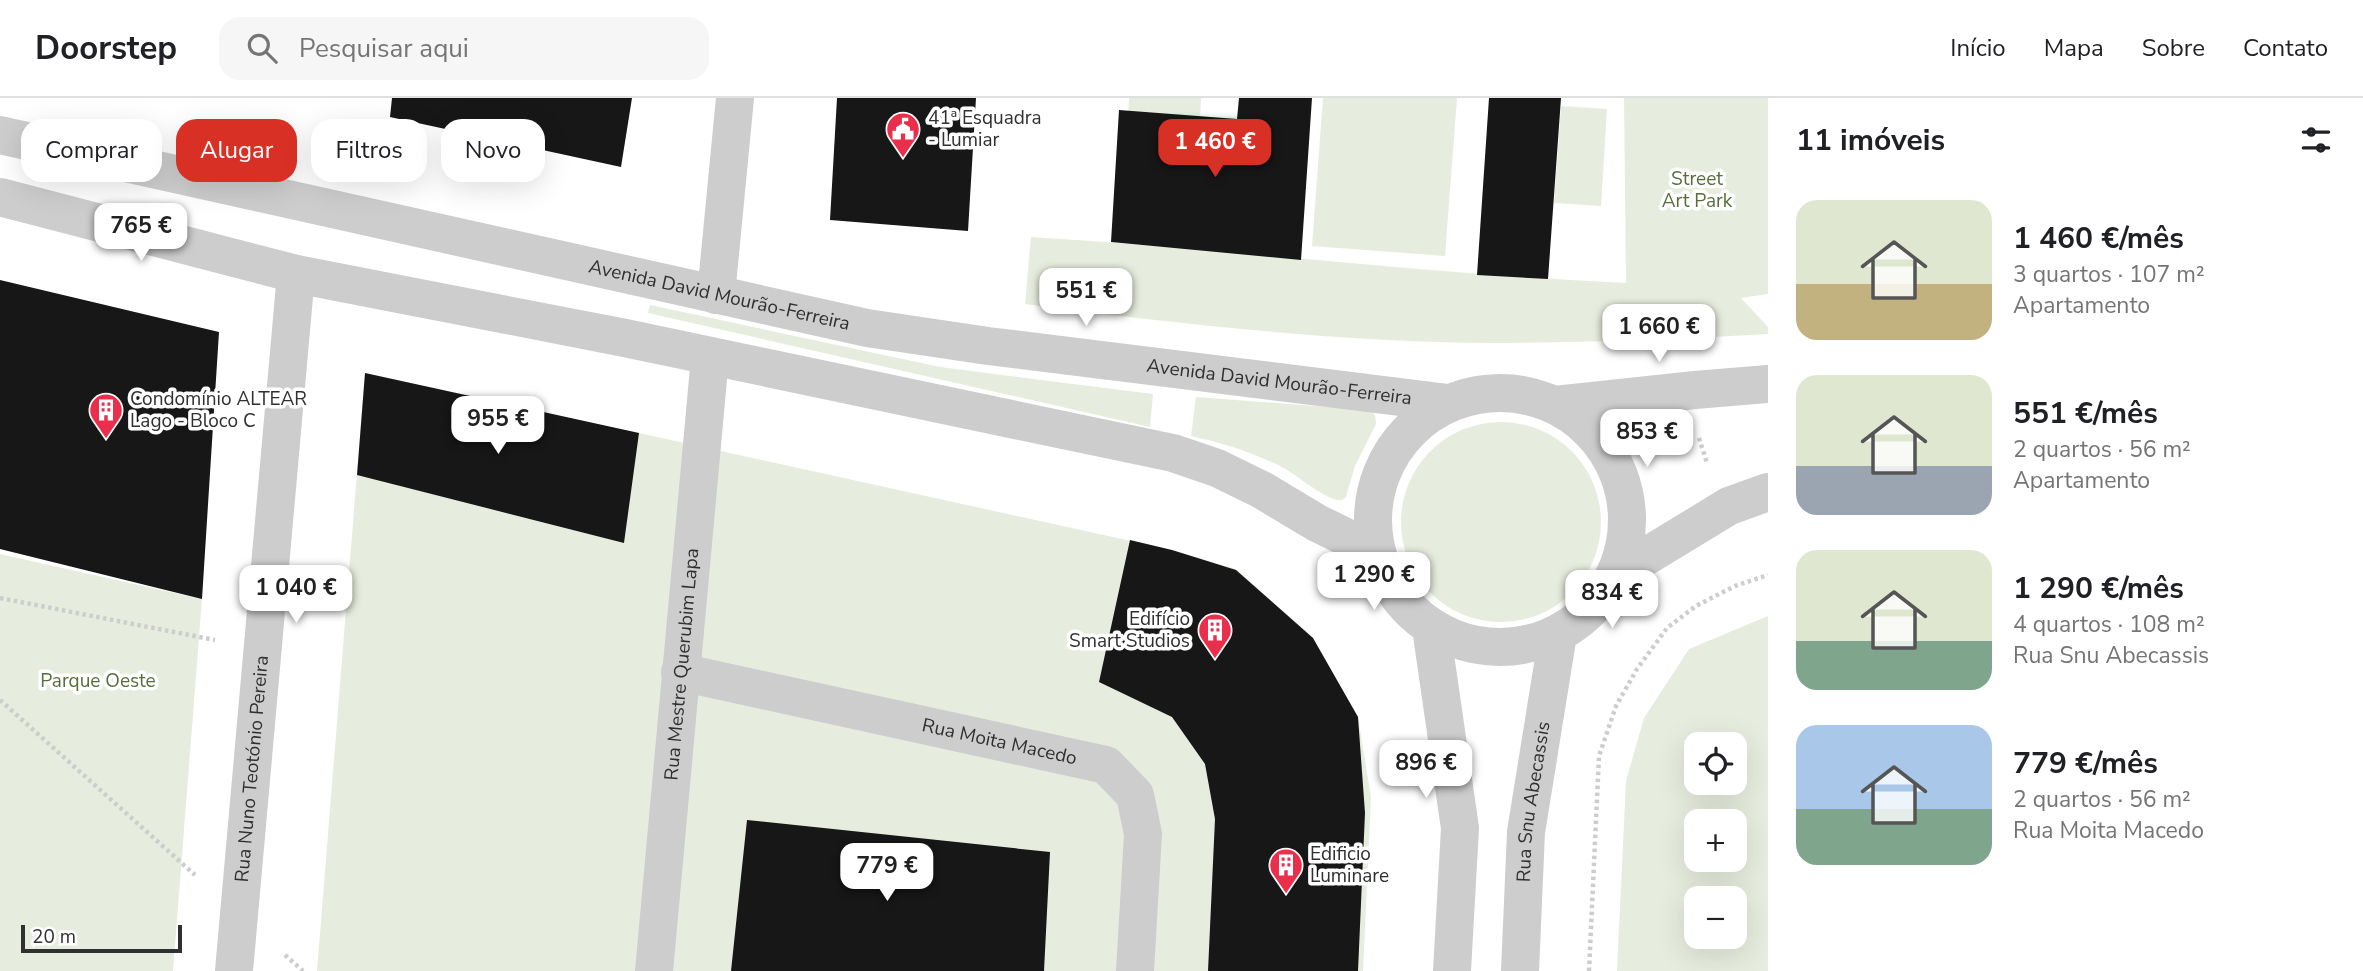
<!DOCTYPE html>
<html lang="pt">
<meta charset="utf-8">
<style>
:root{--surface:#fff;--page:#f6f6f6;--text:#202124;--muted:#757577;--line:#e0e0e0;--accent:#d93025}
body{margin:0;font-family:"Nunito Sans",sans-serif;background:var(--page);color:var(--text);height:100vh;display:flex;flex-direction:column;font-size:26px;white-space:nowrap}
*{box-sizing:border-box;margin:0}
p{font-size:23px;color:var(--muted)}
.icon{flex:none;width:38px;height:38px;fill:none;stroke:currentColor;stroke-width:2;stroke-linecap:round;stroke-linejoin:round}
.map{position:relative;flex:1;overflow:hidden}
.sheet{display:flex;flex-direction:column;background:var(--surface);width:595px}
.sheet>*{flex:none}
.guide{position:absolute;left:21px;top:21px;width:665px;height:63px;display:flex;gap:14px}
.controls{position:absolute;left:1684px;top:634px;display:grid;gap:14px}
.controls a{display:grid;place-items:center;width:63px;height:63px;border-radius:14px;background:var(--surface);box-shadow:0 7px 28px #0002;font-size:35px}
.scale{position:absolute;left:21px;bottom:18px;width:161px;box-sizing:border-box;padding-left:7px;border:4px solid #303030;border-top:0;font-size:19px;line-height:24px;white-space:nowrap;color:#303030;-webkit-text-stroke:5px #fff;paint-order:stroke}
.price{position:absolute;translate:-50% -60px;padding:0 16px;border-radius:14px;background:#fff;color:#222;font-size:23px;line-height:46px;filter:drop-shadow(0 2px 4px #0008)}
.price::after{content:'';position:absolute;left:50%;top:42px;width:21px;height:16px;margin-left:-10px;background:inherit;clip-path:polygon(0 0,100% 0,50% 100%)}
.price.selected{background:var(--accent);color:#fff}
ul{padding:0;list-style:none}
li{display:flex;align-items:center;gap:21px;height:175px;padding:0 28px}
li span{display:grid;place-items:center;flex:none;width:196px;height:140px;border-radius:21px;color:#555}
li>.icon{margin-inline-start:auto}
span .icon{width:84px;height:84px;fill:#fffc;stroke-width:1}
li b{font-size:30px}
h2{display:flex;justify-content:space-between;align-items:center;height:84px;padding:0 28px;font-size:30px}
.pill{padding:0 24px;border-radius:21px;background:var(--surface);box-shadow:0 7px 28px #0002;font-size:24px;line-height:63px}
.pill.selected{background:var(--accent);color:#fff}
header{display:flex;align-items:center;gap:42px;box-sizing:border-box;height:98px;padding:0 35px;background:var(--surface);border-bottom:2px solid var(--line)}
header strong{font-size:33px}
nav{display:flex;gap:38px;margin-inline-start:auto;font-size:24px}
.search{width:490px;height:63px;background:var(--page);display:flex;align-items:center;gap:18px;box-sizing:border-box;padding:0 24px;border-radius:21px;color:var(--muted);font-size:26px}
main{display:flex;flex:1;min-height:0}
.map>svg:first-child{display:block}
.green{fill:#e7edde;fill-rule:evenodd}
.building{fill:#171717}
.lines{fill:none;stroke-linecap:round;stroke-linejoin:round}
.path{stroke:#cdcdcd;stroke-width:4.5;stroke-dasharray:3.5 3.5;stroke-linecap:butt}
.minor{stroke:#cdcdcd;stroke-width:38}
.labels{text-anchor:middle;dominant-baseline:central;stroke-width:7;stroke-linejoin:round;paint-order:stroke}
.poi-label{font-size:19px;fill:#303030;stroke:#fff;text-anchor:start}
.park-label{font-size:19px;fill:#576d3b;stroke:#fff}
.street-label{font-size:19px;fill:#303030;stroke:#fff}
</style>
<header>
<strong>Doorstep</strong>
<div class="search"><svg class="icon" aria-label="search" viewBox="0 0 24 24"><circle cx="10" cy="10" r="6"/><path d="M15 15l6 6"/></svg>Pesquisar aqui</div>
<nav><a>Início</a><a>Mapa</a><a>Sobre</a><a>Contato</a></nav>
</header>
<main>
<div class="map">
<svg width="1768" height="873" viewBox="0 0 1768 873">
<rect width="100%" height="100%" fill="#fff"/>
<path class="green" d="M1129,0H1201L1200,23L1128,18Z
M1323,0H1457L1445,158L1312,148Z
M1624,0H1768V196L1741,200L1768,229V236C1676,241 1584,245 1492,245C1336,244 1180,226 1025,206L1031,139C1230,151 1427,176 1626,185Z
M1561,8L1607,11L1601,108L1554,105Z
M650,207L940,269L1153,296L1150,329L648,215Z
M365,275L1172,452L1236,471L1313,540L1358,619L1371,699L1363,873H317Z
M1196,299L1369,312L1375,317L1376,326L1355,368L1346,399L1342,402H1336C1316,395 1299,378 1280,368C1252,354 1222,345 1191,338Z
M1401 424a100 100 0 1 1 200 0a100 100 0 1 1-200 0Z
M0,456L202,501L173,873H0Z
M1768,518V873H1617L1626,683L1644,620L1689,551ZM1696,646H1734V684H1696ZM1696,723H1734V761H1696ZM1696,800H1734V838H1696Z"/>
<path class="building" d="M392,0H632L621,69L390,19Z
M837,0H976L968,133L830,122Z
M1239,0H1312L1301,162L1111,144L1119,12L1237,21Z
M1489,0H1561L1548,181L1477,177Z
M0,182L219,234L202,501L0,451Z
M365,275L639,335L624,445L357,377Z
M1130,442L1172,452L1236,472L1313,540L1358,619L1365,715L1358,873H1208L1215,721L1205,666L1172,619L1099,584Z
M747,722L1050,754L1044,873H731Z"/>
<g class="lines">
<path class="path" d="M1699,340L1707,365
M0,500L215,542
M0,602L195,777
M285,857L303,873
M1589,873L1599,658L1616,608L1637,571L1667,530L1696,508L1735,488L1768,477"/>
<g class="minor">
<path id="s1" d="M0,37L867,230L988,248L1448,305"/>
<path d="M0,99L296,176L625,240L1173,355L1217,370L1262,392L1317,425L1376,454"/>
<path d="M716,197L735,0"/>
<circle cx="1500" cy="422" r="127"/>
<path d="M1555,307L1695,292L1768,286"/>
<path d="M1614,478L1729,408L1768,394"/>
<path d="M1431,530L1460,730L1452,873"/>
<path id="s2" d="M680,574L1106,667L1135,697L1143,736L1135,873"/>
<path id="s3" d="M234,873L296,176"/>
<path id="s4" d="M654,873L710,259"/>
<path id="s5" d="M1520,873L1526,734L1558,536"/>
</g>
</g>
<defs>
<g id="civic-pin" transform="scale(1.75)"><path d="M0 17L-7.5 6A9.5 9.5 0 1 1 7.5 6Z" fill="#ea2f4d" stroke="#fff"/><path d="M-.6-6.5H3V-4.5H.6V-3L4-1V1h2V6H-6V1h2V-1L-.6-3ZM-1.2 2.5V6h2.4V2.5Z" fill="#fff"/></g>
<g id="building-pin" transform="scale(1.75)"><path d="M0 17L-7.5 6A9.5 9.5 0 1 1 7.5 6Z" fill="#ea2f4d" stroke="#fff"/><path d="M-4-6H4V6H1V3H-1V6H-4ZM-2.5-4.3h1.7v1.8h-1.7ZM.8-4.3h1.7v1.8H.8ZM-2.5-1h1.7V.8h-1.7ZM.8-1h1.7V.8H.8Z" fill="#fff"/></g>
</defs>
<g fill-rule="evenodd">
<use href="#civic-pin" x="903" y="31"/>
<use href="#building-pin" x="106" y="312"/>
<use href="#building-pin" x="1215" y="532"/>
<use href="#building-pin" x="1286" y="767"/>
</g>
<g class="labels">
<g class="poi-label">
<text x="928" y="20">41ª Esquadra<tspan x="928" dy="22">- Lumiar</tspan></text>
<text x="130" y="301">Condomínio ALTEAR<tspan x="130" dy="22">Lago - Bloco C</tspan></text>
<text x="1190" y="521" text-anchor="end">Edifício<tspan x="1190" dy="22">Smart Studios</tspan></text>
<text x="1310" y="756">Edificio<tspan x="1310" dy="22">Luminare</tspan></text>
</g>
<g class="park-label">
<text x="1697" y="81">Street<tspan x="1697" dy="22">Art Park</tspan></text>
<text x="98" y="583">Parque Oeste</text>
</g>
<g class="street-label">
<text stroke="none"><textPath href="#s1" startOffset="737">Avenida David Mourão-Ferreira</textPath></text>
<text stroke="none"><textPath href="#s1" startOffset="1304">Avenida David Mourão-Ferreira</textPath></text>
<text stroke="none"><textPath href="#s4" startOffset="308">Rua Mestre Querubim Lapa</textPath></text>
<text stroke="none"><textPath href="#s2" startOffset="327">Rua Moita Macedo</textPath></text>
<text stroke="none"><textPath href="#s3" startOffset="203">Rua Nuno Teotónio Pereira</textPath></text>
<text stroke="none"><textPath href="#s5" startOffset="170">Rua Snu Abecassis</textPath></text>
</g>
</g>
</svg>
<div class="controls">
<a><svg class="icon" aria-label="locate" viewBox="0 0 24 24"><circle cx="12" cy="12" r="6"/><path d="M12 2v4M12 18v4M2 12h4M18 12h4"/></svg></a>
<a>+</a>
<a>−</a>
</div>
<div class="scale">20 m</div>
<b class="price selected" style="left:1215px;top:81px">1 460 €</b>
<b class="price" style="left:141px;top:165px">765 €</b>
<b class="price" style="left:1086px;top:230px">551 €</b>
<b class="price" style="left:1659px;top:266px">1 660 €</b>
<b class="price" style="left:498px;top:358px">955 €</b>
<b class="price" style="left:1647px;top:371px">853 €</b>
<b class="price" style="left:1374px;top:514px">1 290 €</b>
<b class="price" style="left:296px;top:527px">1 040 €</b>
<b class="price" style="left:1612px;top:532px">834 €</b>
<b class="price" style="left:1426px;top:702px">896 €</b>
<b class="price" style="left:887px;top:805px">779 €</b>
<div class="guide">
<a class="pill">Comprar</a>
<a class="pill selected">Alugar</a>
<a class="pill">Filtros</a>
<a class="pill">Novo</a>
</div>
</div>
<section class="sheet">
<h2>11 imóveis<svg class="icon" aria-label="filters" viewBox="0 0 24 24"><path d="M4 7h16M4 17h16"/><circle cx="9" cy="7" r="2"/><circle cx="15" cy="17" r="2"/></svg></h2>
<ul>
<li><span style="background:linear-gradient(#dfe7d0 60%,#c2b280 0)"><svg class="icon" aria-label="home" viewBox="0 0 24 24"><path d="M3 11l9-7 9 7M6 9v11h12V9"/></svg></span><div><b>1 460 €/mês</b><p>3 quartos · 107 m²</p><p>Apartamento</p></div></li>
<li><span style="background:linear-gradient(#dfe7d0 65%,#9aa5b1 0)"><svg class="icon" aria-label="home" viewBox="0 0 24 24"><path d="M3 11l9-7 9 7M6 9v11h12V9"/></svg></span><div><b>551 €/mês</b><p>2 quartos · 56 m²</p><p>Apartamento</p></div></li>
<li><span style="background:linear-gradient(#dfe7d0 65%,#7fa58c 0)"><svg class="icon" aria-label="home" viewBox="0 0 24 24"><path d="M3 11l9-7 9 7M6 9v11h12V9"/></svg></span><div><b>1 290 €/mês</b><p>4 quartos · 108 m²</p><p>Rua Snu Abecassis</p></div></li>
<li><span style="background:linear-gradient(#a9c7e8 60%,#7fa58c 0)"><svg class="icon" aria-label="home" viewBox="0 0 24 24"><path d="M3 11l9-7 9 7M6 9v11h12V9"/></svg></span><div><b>779 €/mês</b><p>2 quartos · 56 m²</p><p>Rua Moita Macedo</p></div></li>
</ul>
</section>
</main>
